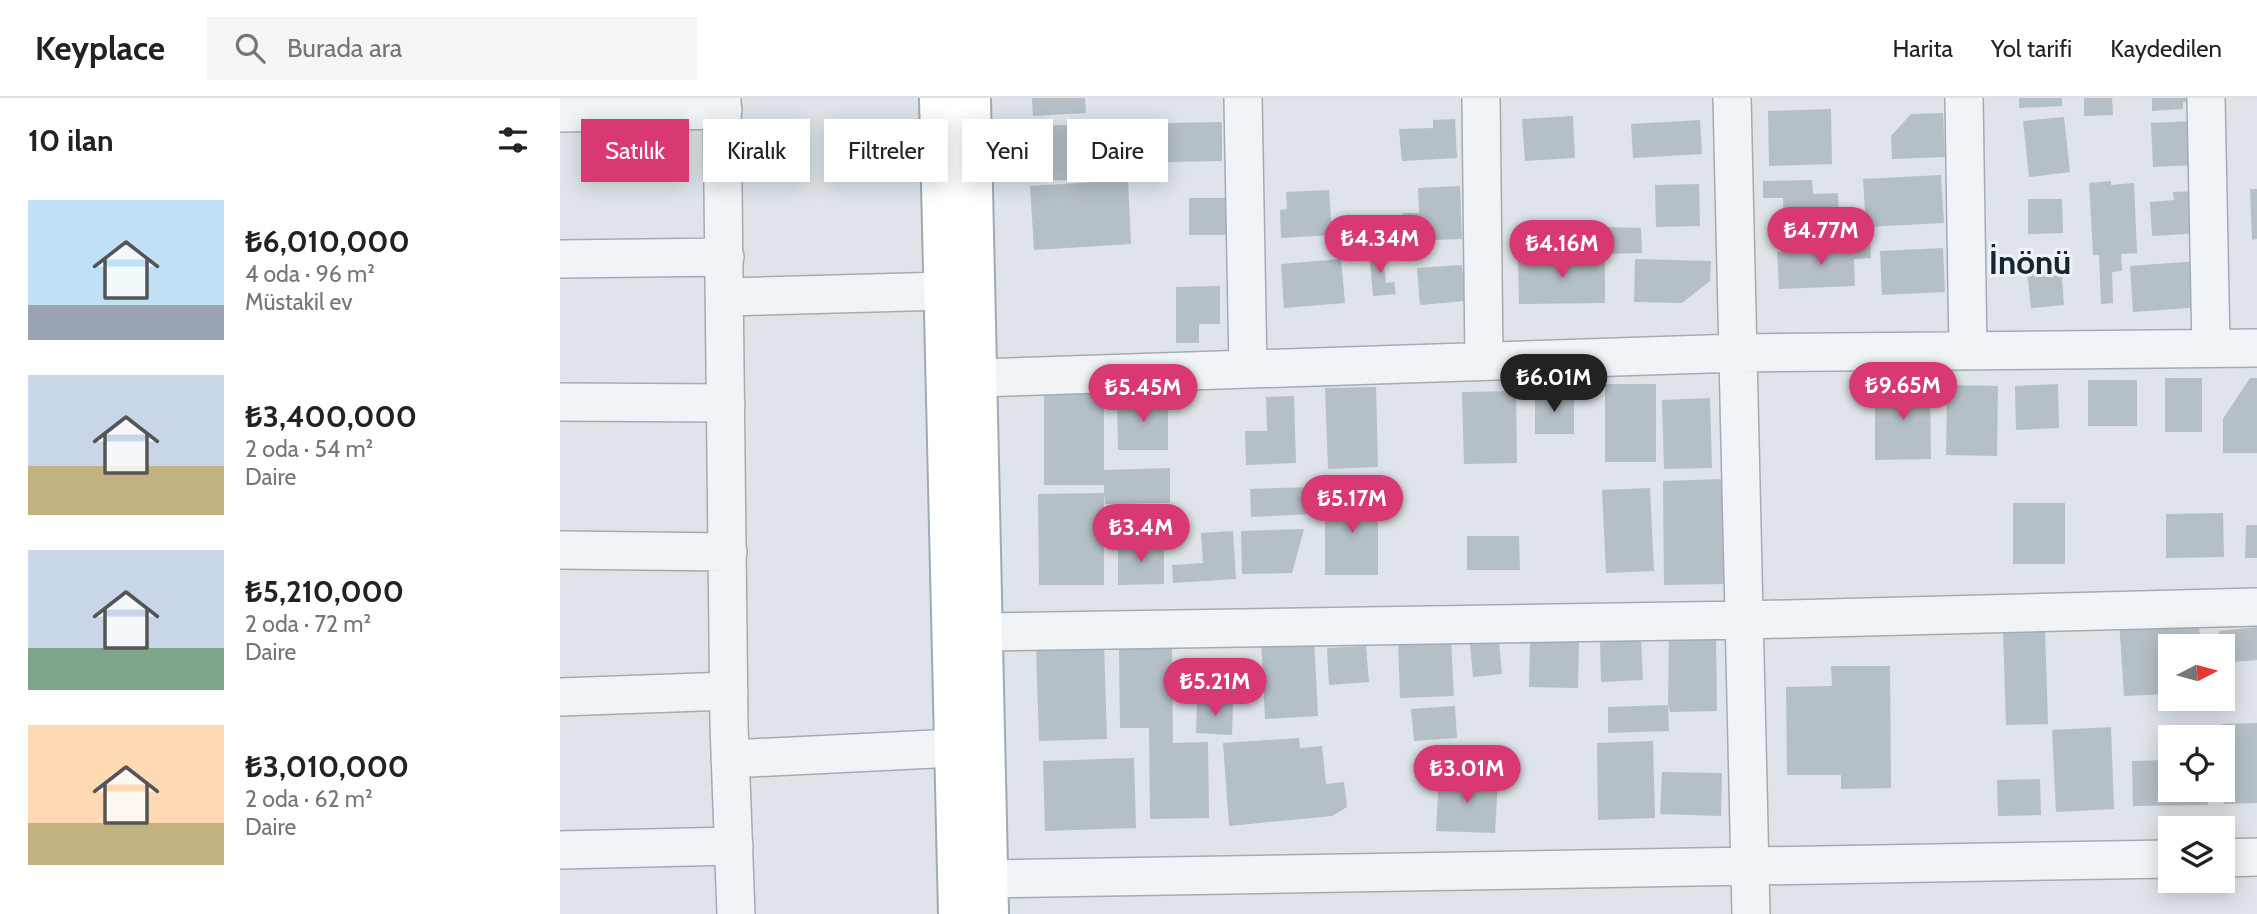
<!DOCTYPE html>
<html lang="tr">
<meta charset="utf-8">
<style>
:root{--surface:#fff;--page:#f6f6f6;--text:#222;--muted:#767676;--line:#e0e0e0;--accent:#d83972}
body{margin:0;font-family:Cabin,sans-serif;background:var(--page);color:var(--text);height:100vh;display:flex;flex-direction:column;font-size:26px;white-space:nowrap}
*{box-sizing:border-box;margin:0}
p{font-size:23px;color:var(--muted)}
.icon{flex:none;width:38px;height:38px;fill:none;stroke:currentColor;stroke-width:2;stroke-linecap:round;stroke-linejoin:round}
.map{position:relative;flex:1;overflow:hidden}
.drawer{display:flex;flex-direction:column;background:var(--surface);width:560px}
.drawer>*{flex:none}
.banner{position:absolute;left:21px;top:21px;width:665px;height:63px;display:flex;gap:14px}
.needle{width:46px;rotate:84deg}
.controls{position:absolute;left:1598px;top:536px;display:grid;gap:14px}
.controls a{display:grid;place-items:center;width:77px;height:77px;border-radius:0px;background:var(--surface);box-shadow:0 4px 18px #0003;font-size:35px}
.price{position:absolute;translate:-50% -60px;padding:0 16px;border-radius:24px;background:var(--accent);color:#fff;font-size:23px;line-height:46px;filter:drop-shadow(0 2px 4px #0008)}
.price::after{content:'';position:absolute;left:50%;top:42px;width:21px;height:16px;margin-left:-10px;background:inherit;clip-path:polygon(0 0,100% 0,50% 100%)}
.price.current{background:#222;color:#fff}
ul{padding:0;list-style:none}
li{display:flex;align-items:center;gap:21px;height:175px;padding:0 28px}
li span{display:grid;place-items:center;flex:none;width:196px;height:140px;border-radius:0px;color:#555}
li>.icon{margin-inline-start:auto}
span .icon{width:84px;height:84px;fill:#fffc;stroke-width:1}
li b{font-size:30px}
h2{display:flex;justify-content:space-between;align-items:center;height:84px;padding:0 28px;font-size:30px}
.chip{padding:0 24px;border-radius:0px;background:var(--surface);box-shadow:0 4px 18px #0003;font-size:24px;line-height:63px}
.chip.current{background:var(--accent);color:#fff}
header{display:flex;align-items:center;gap:42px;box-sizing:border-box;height:98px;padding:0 35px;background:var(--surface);border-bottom:2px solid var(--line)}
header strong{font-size:33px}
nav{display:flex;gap:38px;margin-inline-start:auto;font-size:24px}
.search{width:490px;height:63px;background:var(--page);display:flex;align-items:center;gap:18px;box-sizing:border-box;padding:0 24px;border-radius:0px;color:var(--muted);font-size:26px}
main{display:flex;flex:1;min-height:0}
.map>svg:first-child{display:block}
.building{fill:#b5bfc6}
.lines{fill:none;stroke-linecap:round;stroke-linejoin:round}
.minor-casing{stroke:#a3acb3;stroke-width:40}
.major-casing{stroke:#9cabb5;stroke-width:42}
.minor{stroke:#f1f4f7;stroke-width:37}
.major{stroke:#fff;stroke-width:38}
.labels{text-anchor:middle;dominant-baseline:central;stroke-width:6;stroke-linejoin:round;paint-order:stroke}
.district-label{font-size:33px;font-weight:bold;fill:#182631;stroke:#edf3f6}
</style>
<header>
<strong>Keyplace</strong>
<div class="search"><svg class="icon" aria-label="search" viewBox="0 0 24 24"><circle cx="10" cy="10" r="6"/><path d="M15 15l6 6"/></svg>Burada ara</div>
<nav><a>Harita</a><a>Yol tarifi</a><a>Kaydedilen</a></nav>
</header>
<main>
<section class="drawer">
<h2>10 ilan<svg class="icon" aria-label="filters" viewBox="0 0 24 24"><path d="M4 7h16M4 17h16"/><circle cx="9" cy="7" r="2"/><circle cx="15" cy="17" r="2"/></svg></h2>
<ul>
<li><span style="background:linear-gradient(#bfe0f5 75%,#9aa5b1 0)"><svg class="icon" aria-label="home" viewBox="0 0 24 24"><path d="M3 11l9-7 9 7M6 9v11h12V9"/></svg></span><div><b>₺6,010,000</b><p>4 oda · 96 m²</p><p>Müstakil ev</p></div></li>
<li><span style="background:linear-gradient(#c9d6e8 65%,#c2b280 0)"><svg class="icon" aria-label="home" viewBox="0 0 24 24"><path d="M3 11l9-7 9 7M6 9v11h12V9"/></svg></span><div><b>₺3,400,000</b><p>2 oda · 54 m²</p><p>Daire</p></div></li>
<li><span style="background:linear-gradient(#c9d6e8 70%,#7fa58c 0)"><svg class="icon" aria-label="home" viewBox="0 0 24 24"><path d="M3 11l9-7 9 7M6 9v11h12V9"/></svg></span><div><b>₺5,210,000</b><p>2 oda · 72 m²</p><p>Daire</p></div></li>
<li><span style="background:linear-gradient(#ffd9b3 70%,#c2b280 0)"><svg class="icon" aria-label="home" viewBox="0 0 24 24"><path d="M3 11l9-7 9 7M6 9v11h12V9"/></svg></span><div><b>₺3,010,000</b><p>2 oda · 62 m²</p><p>Daire</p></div></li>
</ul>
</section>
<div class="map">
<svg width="1697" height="816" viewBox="0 0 1697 816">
<rect width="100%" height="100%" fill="#dee4e9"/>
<path class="building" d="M472,0H525L526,15L473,18Z
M1459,0H1502V8L1459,10Z
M1524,0H1552L1553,17L1524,18Z
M1592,0H1639L1640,3L1623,4V11L1592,13Z
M1271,11L1272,66L1209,68L1208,13Z
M1383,15L1385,59L1332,61L1331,38L1351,16Z
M1013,18L1015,60L965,63L962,21Z
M1504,19L1510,74L1469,79L1463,23Z
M895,21L897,60L842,63L839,31L873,30V22Z
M1140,22L1142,56L1073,60L1071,26Z
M1635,23L1637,67L1593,69L1591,25Z
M662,24V63L608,64V25Z
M562,25L564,80L478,83L476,28Z
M1381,77L1384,125L1306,129L1303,81Z
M568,82L571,146L474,152L470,88Z
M1252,82L1253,96L1278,95L1279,124L1224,125L1223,100H1203V83Z
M1551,83V87L1574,85L1577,155L1561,156L1562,173L1552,174L1553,205L1541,206L1539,157H1533L1529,85Z
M1139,86L1140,128L1096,129L1095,87Z
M900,88L902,141L844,143L843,115H859L858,90Z
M1690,91H1697V141L1692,142Z
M769,92L772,137L721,140L720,112L727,111L726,94Z
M1638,93L1641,135L1592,138L1590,104L1614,102L1613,94Z
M629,100H666V137H629Z
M1468,101H1502L1503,135L1468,136Z
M1048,129L1081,130L1082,155L1048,156Z
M1310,141L1311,160L1294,161L1295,188L1219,191L1217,154L1289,151L1288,142Z
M1383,150L1385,194L1322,197L1320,153Z
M822,151L826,185L834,184L836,196L813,198L809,152Z
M958,158H1045V205L959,206Z
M781,161L785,205L724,210L721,166Z
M1075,161L1151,163L1150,183L1122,205L1074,204Z
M1639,163L1642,209L1573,214L1570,168Z
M902,167L905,203L860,207L857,170Z
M1501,170L1504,207L1471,210L1467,173Z
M660,188V226H639V245H616V189Z
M1605,280H1642V334H1605Z
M1690,280H1697V355H1663V321Z
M1528,282H1577V328H1528Z
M1045,286H1096V364H1045Z
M1315,286H1370L1371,361L1315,362Z
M1498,286L1499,330L1456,332L1455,288Z
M1387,287L1438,288L1437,358L1386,357Z
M816,289L818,369L768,371L765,290Z
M956,293L957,365L904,366L902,294Z
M484,295H544V372L610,370V405L545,406L544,395V487H479L478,396L544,395V387H484Z
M975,295L1014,296V336H975Z
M734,298L736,365L686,367L685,333H707L706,299Z
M608,299V352H558L557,300Z
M1150,300L1152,370L1104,371L1102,302Z
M1162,381L1164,486L1104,487L1103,383Z
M752,389L753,416L691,419L690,391Z
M1090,390L1094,473L1046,475L1042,392Z
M765,398H818V477H765Z
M1453,405H1505V466H1453Z
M1663,415L1664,459L1606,460V416Z
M1686,427H1697V460H1685Z
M744,431L732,475L682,476L681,433Z
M673,433L676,481L613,485L612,467L643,465L641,435Z
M907,438H959L960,472H907Z
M604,444V486L558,487V445Z
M1639,518L1640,548H1610V596L1564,598L1559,522Z
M1697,529V562L1662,565V548H1661L1659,533Z
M1485,531L1488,626L1446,627L1443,532Z
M1156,536L1157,613L1110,614L1108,607L1109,537Z
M754,540L758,618L705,621L701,542Z
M891,541L894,598L840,600L838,543Z
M1081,541L1083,582L1041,584L1040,542Z
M970,543L1019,544L1018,590L969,589Z
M939,544L942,576L913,579L910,546Z
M544,546L547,641L479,643L476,549Z
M612,548L613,645L648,644L649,720L590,721L589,630H560L559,549Z
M806,548L809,584L769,587L767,550Z
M1271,568H1330L1331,690L1281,691V677H1227L1226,589L1272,588Z
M637,604L673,605L672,637L636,635Z
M1108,607L1109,633L1048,635V609Z
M895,608L897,640L854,643L851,611Z
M1697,625V705L1664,706L1661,626Z
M1551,629L1554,711L1496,714L1492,632Z
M739,640L740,650L762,648L766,686L784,684L787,709L772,718L669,728L663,645Z
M1093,643L1095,720L1038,722L1037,645Z
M574,660L576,730L485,733L483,663Z
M1610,662V691H1647L1648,707L1573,708L1572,663Z
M1102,674L1162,675L1161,718L1100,716Z
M879,679L938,681L935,735L876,733Z
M1480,681L1481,717L1438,718L1437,682Z"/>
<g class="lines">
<g class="minor-casing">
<path id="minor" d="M162,0L169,627L176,816
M683,0L688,271
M921,0L924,263
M1172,0L1191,816
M1404,0L1408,253
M1646,0L1651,250
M0,15L163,12
M0,161L165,159
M166,199L385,193
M418,280L1178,255L1697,250
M0,304L166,305
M0,452L168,454
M423,534L1184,522L1697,509
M0,599L169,593
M170,661L394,650
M0,752L174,748
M1662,760L1697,759
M428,781L1610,761"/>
</g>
<g class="major-casing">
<path id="major" d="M379,0L398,816
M411,0L429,816"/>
</g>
<use href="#minor" class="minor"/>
<use href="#major" class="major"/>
</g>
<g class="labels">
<g class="district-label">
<text x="1470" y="164">İnönü</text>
</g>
</g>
</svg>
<div class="controls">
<a><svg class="needle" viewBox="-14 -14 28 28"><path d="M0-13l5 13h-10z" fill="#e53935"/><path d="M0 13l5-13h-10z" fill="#767676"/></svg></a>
<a><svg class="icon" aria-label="locate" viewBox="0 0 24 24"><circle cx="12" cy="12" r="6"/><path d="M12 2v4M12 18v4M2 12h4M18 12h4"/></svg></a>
<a><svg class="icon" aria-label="layers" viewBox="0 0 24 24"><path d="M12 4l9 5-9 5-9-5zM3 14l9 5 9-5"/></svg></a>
</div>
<b class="price" style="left:1261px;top:169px">₺4.77M</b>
<b class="price" style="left:820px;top:177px">₺4.34M</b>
<b class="price" style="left:1002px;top:182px">₺4.16M</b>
<b class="price current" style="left:994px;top:316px">₺6.01M</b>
<b class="price" style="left:1343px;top:324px">₺9.65M</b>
<b class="price" style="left:583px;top:326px">₺5.45M</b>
<b class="price" style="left:792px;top:437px">₺5.17M</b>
<b class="price" style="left:581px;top:466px">₺3.4M</b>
<b class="price" style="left:655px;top:620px">₺5.21M</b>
<b class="price" style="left:907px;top:707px">₺3.01M</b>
<div class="banner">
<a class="chip current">Satılık</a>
<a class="chip">Kiralık</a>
<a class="chip">Filtreler</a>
<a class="chip">Yeni</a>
<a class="chip">Daire</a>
</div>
</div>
</main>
